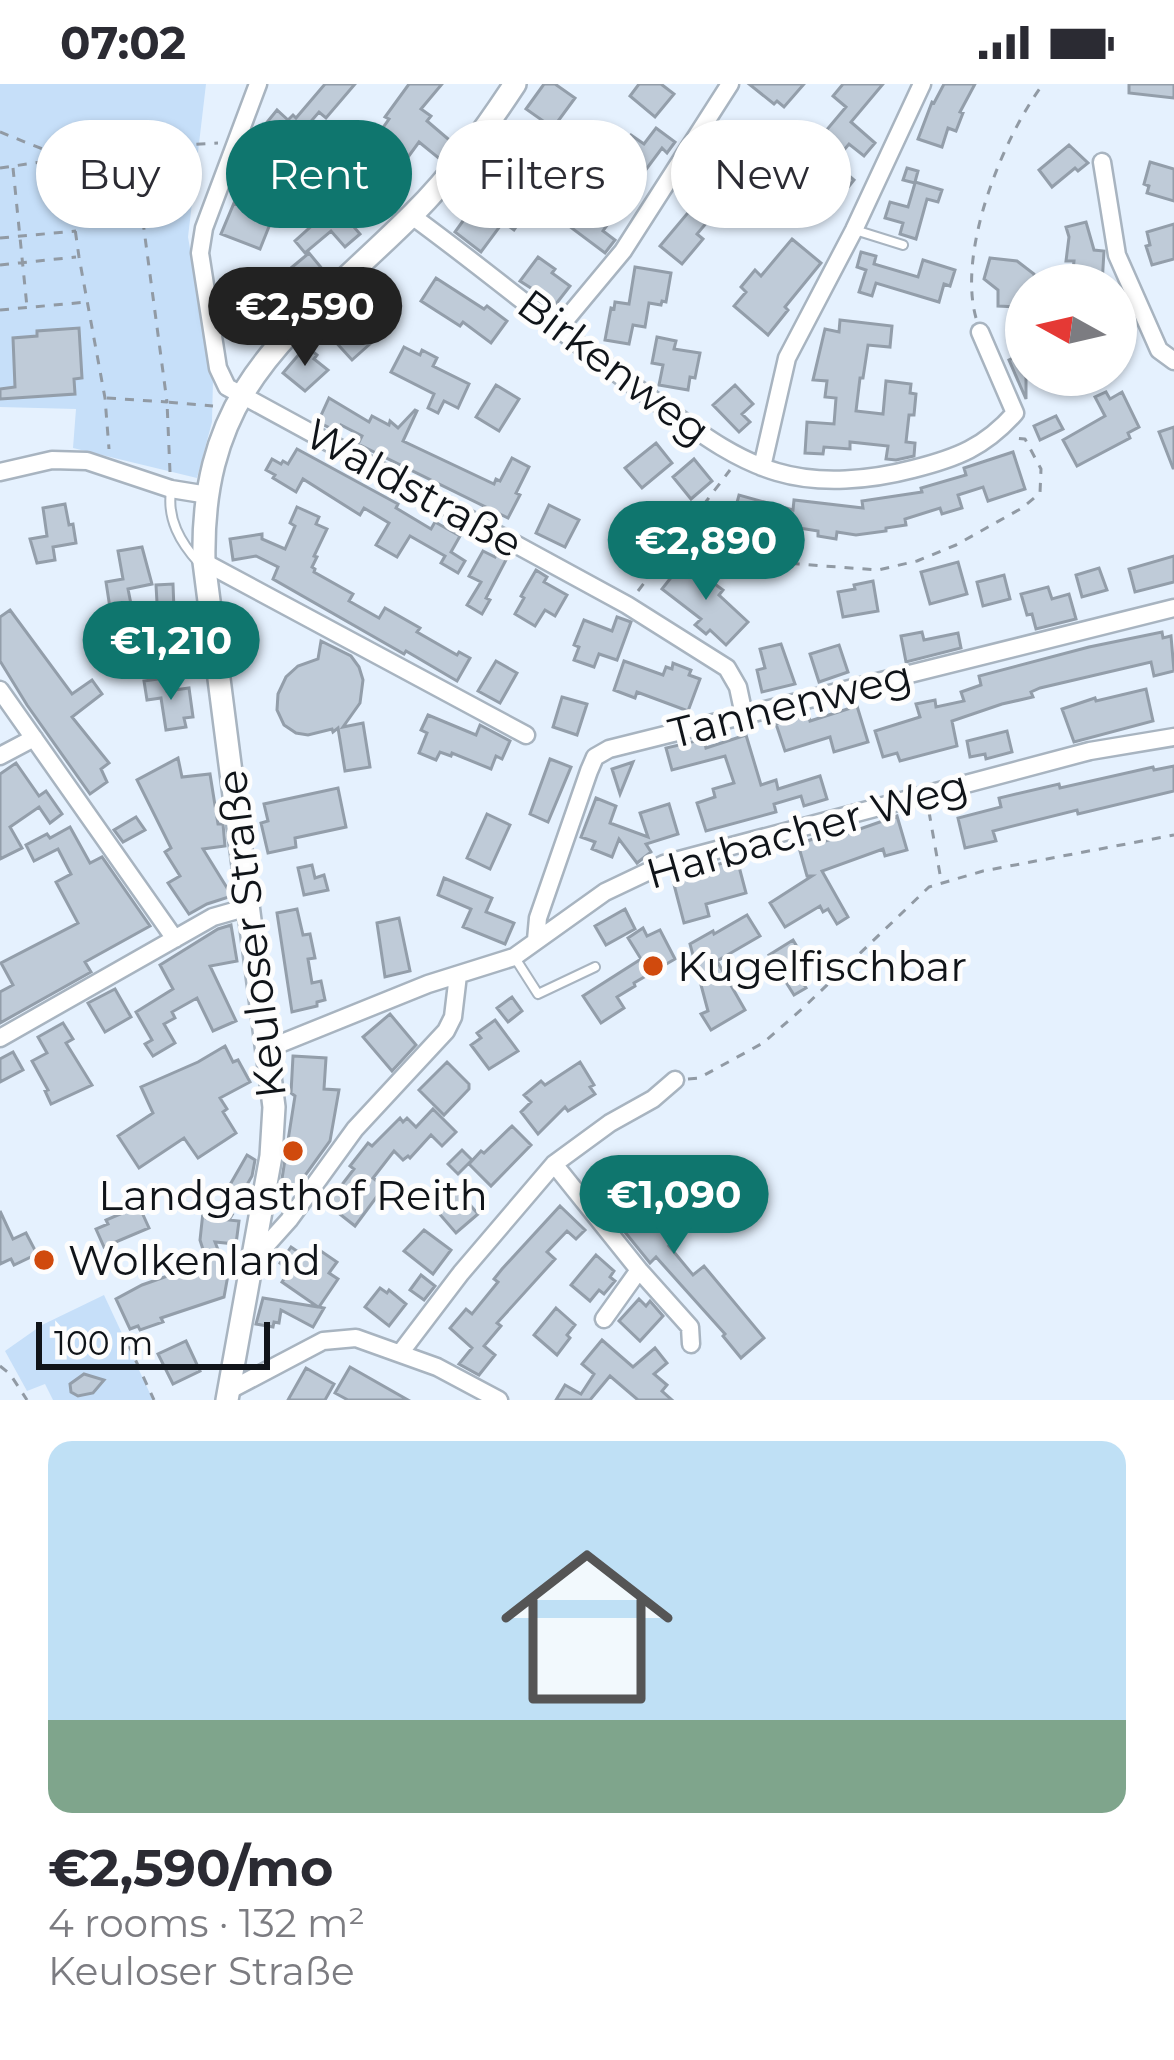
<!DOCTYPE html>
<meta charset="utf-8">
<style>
:root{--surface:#fff;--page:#f2f2f3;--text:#2b2b33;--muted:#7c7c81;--line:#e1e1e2;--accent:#0f766e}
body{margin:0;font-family:Montserrat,sans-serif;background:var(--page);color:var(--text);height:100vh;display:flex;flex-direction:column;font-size:45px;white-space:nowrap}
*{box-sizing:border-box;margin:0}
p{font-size:39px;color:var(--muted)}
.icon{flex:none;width:66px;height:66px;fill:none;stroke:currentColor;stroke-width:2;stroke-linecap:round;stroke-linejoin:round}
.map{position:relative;height:1316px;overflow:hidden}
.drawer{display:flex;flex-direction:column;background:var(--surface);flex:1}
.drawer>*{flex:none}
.top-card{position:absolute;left:36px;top:36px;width:1104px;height:108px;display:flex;gap:24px}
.needle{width:78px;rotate:278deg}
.fabs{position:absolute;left:1005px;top:180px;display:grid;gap:24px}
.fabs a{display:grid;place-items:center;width:132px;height:132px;border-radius:50%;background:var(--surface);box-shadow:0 3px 9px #0004;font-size:60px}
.scale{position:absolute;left:36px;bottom:30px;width:234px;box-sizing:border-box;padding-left:12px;border:6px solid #101419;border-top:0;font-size:33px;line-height:42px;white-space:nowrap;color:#101419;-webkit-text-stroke:9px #fdfdfd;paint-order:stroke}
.price{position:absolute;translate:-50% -102px;padding:0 27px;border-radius:42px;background:var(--accent);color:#fff;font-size:39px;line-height:78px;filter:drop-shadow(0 3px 6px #0008)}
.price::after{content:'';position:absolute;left:50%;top:72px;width:36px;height:27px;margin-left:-18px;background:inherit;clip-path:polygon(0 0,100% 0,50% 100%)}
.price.on{background:#222;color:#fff}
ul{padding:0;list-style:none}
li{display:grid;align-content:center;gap:24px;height:636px;padding:0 48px}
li+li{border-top:3px solid var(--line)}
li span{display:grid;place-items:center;height:372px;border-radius:24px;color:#555}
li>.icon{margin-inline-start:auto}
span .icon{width:216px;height:216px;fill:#fffc;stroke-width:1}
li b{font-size:51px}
.tag{padding:0 42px;border-radius:54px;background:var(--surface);box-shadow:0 3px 9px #0004;font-size:42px;line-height:108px}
.tag.on{background:var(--accent);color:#fff}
.status{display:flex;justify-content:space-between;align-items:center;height:84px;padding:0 60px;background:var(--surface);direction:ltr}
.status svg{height:33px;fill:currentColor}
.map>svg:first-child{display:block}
.green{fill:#c6dff9}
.building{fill:#bfcbd8;stroke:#939eaa;stroke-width:3}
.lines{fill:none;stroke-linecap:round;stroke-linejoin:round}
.service-casing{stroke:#a8b4c0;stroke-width:12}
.minor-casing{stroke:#a8b4c0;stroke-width:21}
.tertiary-casing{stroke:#a8b4c0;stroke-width:26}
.path{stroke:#919aa4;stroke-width:3;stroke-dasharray:9 9;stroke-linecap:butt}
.service{stroke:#fff;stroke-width:8}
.minor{stroke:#fff;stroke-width:16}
.tertiary{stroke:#fff;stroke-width:21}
.poi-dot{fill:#d04a0d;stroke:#fdfdfd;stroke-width:4.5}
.labels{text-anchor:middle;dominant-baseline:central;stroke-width:10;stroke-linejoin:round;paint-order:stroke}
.street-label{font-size:42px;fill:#101419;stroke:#fdfdfd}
.poi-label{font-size:42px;fill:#101419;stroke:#fdfdfd;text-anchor:start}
</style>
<div class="status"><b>07:02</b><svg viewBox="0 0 49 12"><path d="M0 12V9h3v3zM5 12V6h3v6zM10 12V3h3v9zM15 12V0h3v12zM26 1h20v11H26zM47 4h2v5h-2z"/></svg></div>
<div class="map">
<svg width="1174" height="1316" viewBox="0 0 1174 1316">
<rect width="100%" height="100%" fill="#e5f1fe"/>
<path class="green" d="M0,0H206L188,153L213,296L212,338L197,394L73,364L76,325L0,323Z
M104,1211L153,1316H53L45,1300L27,1307L5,1267L42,1241Z"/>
<path class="building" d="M325,0H355L326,34L319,28L268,87L261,81L275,62L259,48L277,26L288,36L293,31L296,34Z
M409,0H442L421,25L431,32L427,37L454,60L441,76L419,58L398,87L368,65L389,35L385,33Z
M544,0H555L575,14L553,44L526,25Z
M639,0H661L674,10L655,33L630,12Z
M749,0H804L784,23L777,17L774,20Z
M843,0H883L851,38L875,59L864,72L849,60L839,72L819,55L846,23L833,12Z
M944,0H975L960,28L963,29L956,47L948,44L942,63L918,55L932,18L934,19Z
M1129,0H1174V14L1129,9Z
M656,44L675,58L667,69L662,64L636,99L609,80L631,51L644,60Z
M546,48L582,77L568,96L565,94L543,123L535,116L514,146L503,138L481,168L455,148L476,119L466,111L476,98L481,102L488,93L492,96L507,74L520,83Z
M735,55L756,73L748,83L755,88L744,100L741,98L721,121L724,124L716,133L713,131L697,150L703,155L682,180L660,162L692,124L685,118Z
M1069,61L1088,79L1078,87L1075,84L1052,103L1039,86Z
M828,74L854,96L830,126L805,101Z
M1150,78L1174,85V117L1147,109L1149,102L1144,100Z
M907,84L918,87L915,98L942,106L938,118L927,115L916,155L900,150L903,139L885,134L890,118L908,123L915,99L903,96Z
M382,99L400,120L384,133L366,113Z
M582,116L610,137L603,147L615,156L605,169L565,139Z
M234,119L272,135L260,165L221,150Z
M335,121L360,150L345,163L331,147L305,169L295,157Z
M1086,138L1094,166L1104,167L1102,201H1076L1078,187L1073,186L1074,177H1066L1069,153L1066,143Z
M1174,140V175L1152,181L1146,162L1150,161L1147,148Z
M792,155L821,179L785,223L788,226L768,251L734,222L746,208L741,203L755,186L761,192Z
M861,168L876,172L874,180L918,193L923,176L955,186L950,202L944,200L939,218L876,199L872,212L859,208L866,186L857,183Z
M309,169L324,187L307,202L291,184Z
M538,173L555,185L552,189L570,202L556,220L520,197Z
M990,174L1017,177L1034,190L1035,201H1026V216L1020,223L998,222V206L984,195Z
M635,183L671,189L666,218L662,217L661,221L649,219L645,243L633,241L629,260L605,256L611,224L614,225L615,218L629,220Z
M255,186L267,200L255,210L243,196Z
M436,194L484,225L487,222L507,237L491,259L463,238L460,242L421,217Z
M375,204L393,224L364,252L371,259L352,276L322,243L353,212L359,219Z
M264,206L283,227L264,243L256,234L247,242L237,230Z
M840,236L892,242L890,263L868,261L863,294H860L856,327L883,330L886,297L911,300L910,309L916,310L914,331H909L906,358L915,359L914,372L896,376L886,375L888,362L850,358V365L824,363L823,370L805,369L807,338L834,340L836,314L825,313L827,297L813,296L825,245L839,248Z
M79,244L82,294L74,295L75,310L0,315V305L15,303L13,254L37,252V247Z
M657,253L676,257L674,265L700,269L695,294L690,293L688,306L659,301L663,281L652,279Z
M306,262L317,271L314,275L328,286L305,307L283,289Z
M404,263L420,271L422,266L437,274L433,282L469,300L458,324L444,317L438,329L428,324L434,310L391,288Z
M1026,268V315L1009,276Z
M496,301L519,315L499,347L476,333Z
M735,301L753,320L742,330L750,338L739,348L713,321Z
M1106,308L1110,315L1122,308L1139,343L1128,349L1130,354L1077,382L1063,356L1105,332L1095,313Z
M329,314L369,338L372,332L389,341L390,337L398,344L415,326L417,327L403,357L494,400L496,395L500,397L512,374L529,383L516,409L520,411L508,434L358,360L362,352L341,341L338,348L318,338Z
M1056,332L1063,345L1040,356L1034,342Z
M1174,343V384H1173L1159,348Z
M656,359L672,379L642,404L625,384Z
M297,365L398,420L396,424L431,445L435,438L460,452L451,468L465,477L458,489L441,479L445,472L410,452L397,473L376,461L389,439L364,424L360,431L303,395L296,408L273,394L275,391L266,386L272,375L281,380L283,377L288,380Z
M1013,368L1025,405L988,417L983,403L958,411L962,424L942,430L940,424L905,435L906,441L886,444V447L856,451L837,448L836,455L818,452V447L775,440L768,466L727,455L728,451L722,450L729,424L735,426L739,411L793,426L794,416L863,424L862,417L922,408L921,404L966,391L964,384Z
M694,375L712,397L691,415L673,393Z
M65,420L69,441L73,440L76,459L53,463L55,476L37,479L30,455L47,452L43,424Z
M549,421L579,436L565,463L536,449Z
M297,423L319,433L316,440L327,445L314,472L317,473L312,483L315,485L314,488L353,510L349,517L379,534L385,524L420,544L417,548L457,571L459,568L470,574L457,597L406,567L404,570L273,495L278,483L256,472L233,476L230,455L262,450V455L285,465L295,442L290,439Z
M142,463L152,500L128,505L131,520L110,524L106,498L123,495L118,467Z
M483,467L495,473L498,467L508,472L486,514L490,516L482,530L467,521L481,498L469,492Z
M1174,472V498L1135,508L1129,485Z
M958,478L967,510L930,520L921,488Z
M694,479L711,491L708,495L723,506L719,511L748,538L726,561L710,546L706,550L695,541L701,535L662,505L677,486L684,492Z
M1099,484L1107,506L1082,513L1076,491Z
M536,486L547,493L544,498L567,511L555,532L545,526L535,542L515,530L524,514L521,512Z
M1004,491L1010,515L983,522L977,498Z
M873,497L878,527L843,533L838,508L855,505L854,501Z
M173,500L175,552H181L184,580L158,583L154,555L159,554L156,501Z
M1048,503L1052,515L1069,510L1076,535L1036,545L1032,530L1027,531L1021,510Z
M10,526L72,610L92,596L102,610L72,633L109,679L101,685L107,698L90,710L27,621L0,577V533Z
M617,533L631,538L617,576L599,570L594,583L574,576L579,563L574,561L584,536L612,547Z
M922,548L924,556L958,549L961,564L906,578L901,552Z
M1162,548L1163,554L1171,552L1174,587L1154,592L1151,578L1040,604L1031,608L1033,613L1002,620L952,637L957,662L900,677L897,669L883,673L875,647L920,633L916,620L935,616L936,623L964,617L961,608L981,601L979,592L1089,563Z
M321,557L351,572L359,583L363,596L360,619L343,643L363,639L370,683L345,687L338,644L333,648L332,645L308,651L296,649L284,641L277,626L278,610L286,593L298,582L318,575Z
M781,560L795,600L762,608L757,586L765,584L760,565Z
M839,561L848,588L819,598L810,570Z
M496,577L517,589L500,619L478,607Z
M624,577L663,591L666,583L672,585L673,579L691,586L689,591L700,595L688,627L637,608L635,614L614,606Z
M165,594L167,607L189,604L193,633L184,634L186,643L166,646L161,614L147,616L144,597Z
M1146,605L1153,637L1074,658L1062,625L1095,614L1096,617Z
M562,613L587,620L577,651L553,643Z
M857,622L868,658L834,668L830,653L785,667L776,640L808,630L810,637Z
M428,631L476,651L480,641L510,657L502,675L496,672L491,685L452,669L451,672L440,668L436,676L419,669L427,649L421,646Z
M1007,647L1012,668L986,675L985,670L970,673L967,657Z
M746,651L761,701L776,696L778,705L820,692L827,715L804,722L801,712L774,720L776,728L706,747L697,719L715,713L713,705L734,699L725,672L672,686L666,664L704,655L706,664Z
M178,674L182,693L210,690L218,740H223L225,762L203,765L232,812L207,820L189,830L168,799L180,792L165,768L171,764L137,696Z
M550,675L571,683L548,738L530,730Z
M633,678L620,710L612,685Z
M16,679L39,712L46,707L62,730L50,739L39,723L10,743L22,764L0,775V690Z
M1174,682V707L1078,730L1077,726L993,747L996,757L965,764L958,734L1001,723L999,714L1059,700L1060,704L1153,683L1154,686Z
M338,704L346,743L295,754L296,763L268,769L261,739L268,737L264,720Z
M596,714L616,722L610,739L648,753L640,729L669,720L678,750L646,760L651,768L637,779L619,755L612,773L592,765L595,758L581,753Z
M487,730L510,741L490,785L467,774Z
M897,732L907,766L885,772L883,765L822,787L848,833L837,840L828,825L823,828L820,822L785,843L770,819L812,792H807L798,760L819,753L820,759Z
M136,733L145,746L123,758L114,746Z
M70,743L90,779L102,773L150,842L85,878L91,888L0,939V908L13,901L1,879L78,839L56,798L71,790L58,765L34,777L26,761L47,750L50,754Z
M737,775L746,809L706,820L709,832L684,839L672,793Z
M312,781L315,794L324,791L328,806L304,811L298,784Z
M444,794L492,814L486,828L514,839L505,860L463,843L471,825L438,811Z
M297,825L303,851L310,850L315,874L308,875L312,899L321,897L325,916L317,918V922L292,928L277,829Z
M625,825L635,845L606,861L595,842Z
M747,831L760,852L717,877L745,926L711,946L701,930L708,927L690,860L713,847L714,850Z
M399,834L410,887L385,893L377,839Z
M231,841L237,877L210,882L236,937L213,947L197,914L172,928L175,934L164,940L175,959L153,972L145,960L152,956L136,928L173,905L160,881L218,845Z
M643,844L647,852L660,846L675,875L634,899L635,902L617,913L624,924L601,939L583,912L641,875L628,854Z
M793,856L802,871L796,875L807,894L802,897L806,904L794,911L769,871Z
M115,905L131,933L105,948L88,919Z
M512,913L522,927L508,938L497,924Z
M390,930L416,961L392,987L363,953Z
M495,936L518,967L489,985L471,961L481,954L477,949Z
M63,939L73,955L66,959L92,1001L51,1020L45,1007L48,1006L32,977L47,969L38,953Z
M225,962L233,978L238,976L250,998L220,1014L227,1025L223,1028L236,1049L198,1074L184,1054L139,1084L118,1052L153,1029L141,1003L198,978Z
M13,968L23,986L0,998V975Z
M293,972L326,974L324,1005L339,1006L330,1057L296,1104L281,1101L295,1012L291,1009Z
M447,978L469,1000V1005L444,1031L419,1006Z
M580,978L594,1001L590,1003L595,1010L568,1027L565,1023L538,1050L521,1028L531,1018L524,1011L541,997L545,1001Z
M433,1025L456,1048L442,1062L431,1051L410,1074L408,1072L403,1076L394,1067L373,1094L384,1103L355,1142L327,1120L354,1085L350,1082L368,1059L372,1062L400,1034L403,1038L407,1034L416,1043Z
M512,1042L531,1061L491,1102L469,1080L481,1067L484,1069Z
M462,1066L472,1076L458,1090L448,1080Z
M247,1071L255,1076L252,1092L240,1113L227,1106Z
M618,1075L656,1121L647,1129L672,1160L669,1162L693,1191L704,1182L764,1254L741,1274L723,1252L725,1250L656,1173L650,1179L620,1142L626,1137L592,1096Z
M452,1100L478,1130L456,1149L430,1119Z
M139,1122L149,1144L104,1163L96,1145L108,1140L106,1136Z
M560,1122L585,1146L576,1155L567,1147L547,1168L555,1175L497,1239L501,1242L484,1262L495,1271L479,1291L459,1280L472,1264L450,1244L466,1225L472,1230L498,1198L494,1195L502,1185Z
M0,1127L13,1155L26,1149L37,1170L14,1181L11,1175L0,1180Z
M203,1128L206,1134L214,1135V1129L232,1131L229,1136L239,1137L236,1160L215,1158L228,1191L224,1213L161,1234L163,1238L140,1246L138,1242L130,1245L116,1215L142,1201L207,1178L200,1156Z
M424,1146L451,1166L433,1190L404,1167Z
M291,1163L307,1174L315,1163L337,1178L329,1189L338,1195L319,1223L324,1224L313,1243L281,1226L279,1239L274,1238L273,1243L256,1240L263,1214L318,1223L282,1198L290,1186L280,1179Z
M596,1171L614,1187L610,1193L615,1197L604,1210L599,1206L590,1217L571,1201Z
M421,1191L435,1202L424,1216L410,1206Z
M380,1204L387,1209L389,1206L406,1220L389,1242L365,1223Z
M639,1215L646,1222L650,1217L663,1232L640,1257L619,1237Z
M556,1224L575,1241L567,1251L570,1254L557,1271L534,1251Z
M602,1256L633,1283L655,1264L667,1279L654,1290L667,1301L662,1307L672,1316H638L610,1292L590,1316H556L565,1301L581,1310L594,1290L582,1280Z
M186,1257L200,1287L173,1300L158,1270Z
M350,1283L408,1316H348L335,1309Z
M306,1284L334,1300L325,1316H288Z
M84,1290L104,1296L93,1309L78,1312L71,1308L70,1300Z"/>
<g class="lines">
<g class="service-casing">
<path id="service" d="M855,146L903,161
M171,407C167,435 180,458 199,479
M515,874L538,910L595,883"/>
</g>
<g class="minor-casing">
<path id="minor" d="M258,0L204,144L200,169L218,284L227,303L627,521L727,584L738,603L744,631
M1102,78L1117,171L1159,266L1174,277
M412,132C493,191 570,257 652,315C692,343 730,374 777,388C820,401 871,396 913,385C957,374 985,363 1015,329L980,248
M558,245L623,167L730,0
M762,383L787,274L854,146L922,0
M0,388L52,376L87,377L171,405L208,411
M204,478L526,651
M0,606L175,855
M0,672L34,654
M536,856L538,834L589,687L595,673L609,665L1174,524
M0,954L213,833L248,823
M267,965L428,900L514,873L605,808L664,780L1090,667L1174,653
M554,1080L639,1186L690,1243L691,1260
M254,1175L289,1136L355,1045L446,947L453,933L458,891
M604,1235L639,1186
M401,1268L461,1189L554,1080L610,1039L653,1015L675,996
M230,1306L323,1257L356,1254L437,1283L499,1316"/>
</g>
<g class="tertiary-casing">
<path id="tertiary" d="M227,1316L271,1072L274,1023L204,478C200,296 298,245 413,130C453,90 484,47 515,0"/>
</g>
<path class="path" d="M0,48L65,74L79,173L105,314L109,365
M0,84L143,63L218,59
M13,84L27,223
M138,92L145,85L143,63
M0,154L76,147
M0,181L76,173
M0,226L87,218
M976,234C957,166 1003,54 1043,0
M107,314L167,318L137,93L126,91L122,65
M170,388L167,318L213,322
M665,470L878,486L917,477L956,461L1022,424L1040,409L1041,385L1025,355L1015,354
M638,507L730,386
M929,728L941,796
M688,995L699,994L763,959L802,925L929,803L983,787L1174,751
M126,1262L130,1264L154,1316
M0,1282L10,1290L27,1316"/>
<use href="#service" class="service"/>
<use href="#minor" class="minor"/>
<use href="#tertiary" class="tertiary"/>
</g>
<g class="poi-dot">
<circle cx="653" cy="882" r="12"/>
<circle cx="293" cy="1067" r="12"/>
<circle cx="44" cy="1176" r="12"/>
</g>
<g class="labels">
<g class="street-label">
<text transform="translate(614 283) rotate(37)">Birkenweg</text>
<text transform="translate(414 404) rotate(29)">Waldstraße</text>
<text transform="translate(790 620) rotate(-14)">Tannenweg</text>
<text transform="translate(807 745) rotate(-16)">Harbacher Weg</text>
<text transform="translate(251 850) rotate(-97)">Keuloser Straße</text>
</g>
<g class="poi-label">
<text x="677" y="882">Kugelfischbar</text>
<text x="293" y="1111" text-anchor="middle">Landgasthof Reith</text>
<text x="68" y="1176">Wolkenland</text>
</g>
</g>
</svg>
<div class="fabs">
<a><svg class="needle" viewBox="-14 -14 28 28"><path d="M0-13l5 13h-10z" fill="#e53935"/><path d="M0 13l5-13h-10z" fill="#7c7c81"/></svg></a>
</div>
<div class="scale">100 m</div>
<b class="price on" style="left:305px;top:285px">€2,590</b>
<b class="price" style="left:706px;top:519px">€2,890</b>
<b class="price" style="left:171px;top:619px">€1,210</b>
<b class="price" style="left:674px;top:1173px">€1,090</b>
<div class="top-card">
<a class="tag">Buy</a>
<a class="tag on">Rent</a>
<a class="tag">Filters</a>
<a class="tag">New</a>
</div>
</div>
<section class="drawer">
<ul>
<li><span style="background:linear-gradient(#bfe0f5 75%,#7fa58c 0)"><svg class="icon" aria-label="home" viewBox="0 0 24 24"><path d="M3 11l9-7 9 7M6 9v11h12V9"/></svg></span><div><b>€2,590/mo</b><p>4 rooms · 132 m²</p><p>Keuloser Straße</p></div></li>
</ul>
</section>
